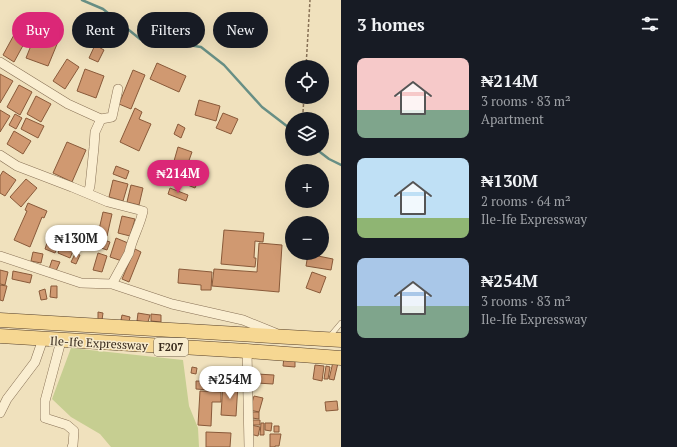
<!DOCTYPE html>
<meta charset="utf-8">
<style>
:root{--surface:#171b24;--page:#242831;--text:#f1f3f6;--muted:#9ea1a6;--accent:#db2777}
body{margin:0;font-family:"PT Serif",serif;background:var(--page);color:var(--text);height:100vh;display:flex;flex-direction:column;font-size:15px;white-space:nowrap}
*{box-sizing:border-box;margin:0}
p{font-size:13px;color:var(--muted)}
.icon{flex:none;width:22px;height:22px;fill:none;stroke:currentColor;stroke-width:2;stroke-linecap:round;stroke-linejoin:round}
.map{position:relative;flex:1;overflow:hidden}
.side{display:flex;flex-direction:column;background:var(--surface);width:336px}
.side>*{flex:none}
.hud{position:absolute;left:12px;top:12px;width:269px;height:36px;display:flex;gap:8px}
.fabs{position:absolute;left:285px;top:60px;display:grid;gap:8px}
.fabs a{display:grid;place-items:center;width:44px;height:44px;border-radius:50%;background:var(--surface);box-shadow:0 4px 16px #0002;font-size:20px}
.price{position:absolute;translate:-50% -34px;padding:0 9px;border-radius:14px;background:#fff;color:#222;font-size:13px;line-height:26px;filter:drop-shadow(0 1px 2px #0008)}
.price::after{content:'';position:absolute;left:50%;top:24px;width:12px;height:9px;margin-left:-6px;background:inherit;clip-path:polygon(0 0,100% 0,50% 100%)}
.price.current{background:var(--accent);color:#fff}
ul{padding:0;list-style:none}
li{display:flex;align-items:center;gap:12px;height:100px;padding:0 16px}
li span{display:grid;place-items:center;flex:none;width:112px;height:80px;border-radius:8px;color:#555}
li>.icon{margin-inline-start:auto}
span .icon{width:48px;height:48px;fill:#fffc;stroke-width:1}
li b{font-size:17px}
h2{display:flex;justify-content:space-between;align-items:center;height:48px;padding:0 16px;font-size:17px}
.pill{padding:0 14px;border-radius:18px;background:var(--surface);box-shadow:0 4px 16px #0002;font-size:14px;line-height:36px}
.pill.current{background:var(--accent);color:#fff}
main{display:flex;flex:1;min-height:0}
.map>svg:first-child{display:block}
.green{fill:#c6ce91}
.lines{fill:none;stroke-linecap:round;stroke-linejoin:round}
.stream{stroke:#688f85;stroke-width:2.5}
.building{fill:#d09971;stroke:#895a3a}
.lane-casing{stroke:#887156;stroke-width:5.5}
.street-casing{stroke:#887156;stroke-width:10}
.primary-casing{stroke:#553f2a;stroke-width:15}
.path{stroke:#887156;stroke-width:1.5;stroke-dasharray:3 2;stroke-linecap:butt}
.lane{stroke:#faeed1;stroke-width:4.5}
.street{stroke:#faeed1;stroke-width:9}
.primary{stroke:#f6d792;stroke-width:14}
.labels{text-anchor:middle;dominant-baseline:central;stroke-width:3;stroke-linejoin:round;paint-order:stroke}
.shield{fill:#f7ebcd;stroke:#716350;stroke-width:1}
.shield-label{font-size:11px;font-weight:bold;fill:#37291b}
.street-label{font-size:12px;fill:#37291b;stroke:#f7ebcd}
</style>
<main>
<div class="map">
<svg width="341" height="447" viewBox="0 0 341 447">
<rect width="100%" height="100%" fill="#f0e1bd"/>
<path class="green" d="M71,348L183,360L189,406L198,428L199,447H111L100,434L71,417L52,399Z"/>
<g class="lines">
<path class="stream" d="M82,0L103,9L140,39L175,43L201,47L224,65L262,107L292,130
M316,149L329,159L341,165"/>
</g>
<path class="building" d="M40,23L62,32L48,66L26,58Z
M15,33L26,40L14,62L3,55Z
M95,45L104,50L98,62L89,58Z
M67,59L79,67L65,89L53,81Z
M157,63L186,76L179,92L150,79Z
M85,69L104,76L96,98L77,91Z
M133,70L145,75L131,109L119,104Z
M0,74L13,81L0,103Z
M19,85L32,92L20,115L7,107Z
M36,96L51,104L41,122L27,114Z
M199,100L220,106L216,121L195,115Z
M135,108L142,112L139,119L151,124L139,151L120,142Z
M0,110L10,116L0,132Z
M223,113L238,119L231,134L216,128Z
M15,114L22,118L16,129L9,125Z
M26,118L44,126L38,138L21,129Z
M178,124L185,128L181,138L174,134Z
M14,131L31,141L23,154L7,144Z
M67,142L86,150L72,182L53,173Z
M178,147L192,152L187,166L174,161Z
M166,163L200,177L195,188L180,182L178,187L159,179Z
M116,166L129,171L126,179L113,174Z
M3,171L16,180L5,196L0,193V176Z
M26,179L37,188L21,207L10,197Z
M113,180L128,184L123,201L109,197Z
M131,185L143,188L139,205L127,202Z
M170,188L188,195L186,201L168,194Z
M28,203L47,211L44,218L42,217L30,247L14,240L27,211L25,210Z
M103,212L112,214L107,236L98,234Z
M122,216L135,219L130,236L118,233Z
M224,230L264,233L263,242L255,241L254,258H256L255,267L221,264Z
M64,237L77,242L70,258L58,253Z
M116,238L128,243L122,261L110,257Z
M48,240L59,243L55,253L45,249Z
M104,240L110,242L107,250L101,248Z
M259,243L282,245L279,292L212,286L214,269L257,272Z
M135,249L141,252L129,282L122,279Z
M33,252L43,254L41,263L31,261Z
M98,253L107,256L102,272L93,270Z
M75,254L80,255L76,264L71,262Z
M308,254L333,259L331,270L306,266Z
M52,260L60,262L56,271L49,269Z
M179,269L212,272L211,290H201V285L178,283Z
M0,270L8,272L5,285L0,284Z
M13,271L32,275L30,283L12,279Z
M312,272L326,277L320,293L306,288Z
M0,285L7,286L3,301L0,300Z
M51,286H57V298L50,297Z
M45,289L47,299L41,300L39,291Z
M98,312L103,313L102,320L98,319Z
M138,313L150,315L148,322L137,321Z
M151,314L161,315V322L151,321Z
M122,315L130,317L129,322L121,320Z
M284,357L295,358V367L283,366Z
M333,362L338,363L334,380L329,379Z
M315,365L324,366L322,381L313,379Z
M326,366L330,367L328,379H324Z
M192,367L197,368L196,374L191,373Z
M257,374L274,375L273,384L257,383Z
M196,381L222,382V391L196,389Z
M223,383L238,384L236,416L221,415Z
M200,391L221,392V402H212L211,426L198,425Z
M254,396L263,398L259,412L250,410Z
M337,401L338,410L326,411L325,402Z
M252,412H259V419L252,418Z
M250,420H260V425H250Z
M261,423H264V435H260Z
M265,423H272L271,431L265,430Z
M251,425L260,427L258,436L250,434Z
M274,426H279V432H274Z
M206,432L231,433L230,447H206Z
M270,434H281L279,446H275V447H270Z"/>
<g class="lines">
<g class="lane-casing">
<path id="lane" d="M330,336L341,323"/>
</g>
<g class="street-casing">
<path id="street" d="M0,62L68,104L101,119L112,117L118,89
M0,155L17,166L72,187L108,202L143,211C140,226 132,238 129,253L112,284
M88,193L90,186L94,147L95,132L101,119
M0,256L81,283L112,284L172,304L243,320L275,333
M61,341L45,401V418L67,425L74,431L73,445L72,447
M247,351L249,447
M0,413L7,399L35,362L43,339"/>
</g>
<g class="primary-casing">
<path id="primary" d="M0,320L341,340
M0,336L247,351L341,358"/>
</g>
<path class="path" d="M306,67L310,0
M303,112L304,97"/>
<use href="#lane" class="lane"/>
<use href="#street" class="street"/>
<use href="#primary" class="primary"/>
</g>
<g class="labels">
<rect class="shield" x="154" y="338" width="34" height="18" rx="3"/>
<g class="shield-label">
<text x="171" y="347">F207</text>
</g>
<g class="street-label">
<text transform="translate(99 343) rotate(3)">Ile-Ife Expressway</text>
</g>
</g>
</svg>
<div class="fabs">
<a><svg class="icon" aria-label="locate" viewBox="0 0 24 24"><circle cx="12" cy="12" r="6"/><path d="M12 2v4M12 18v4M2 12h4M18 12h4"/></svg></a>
<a><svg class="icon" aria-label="layers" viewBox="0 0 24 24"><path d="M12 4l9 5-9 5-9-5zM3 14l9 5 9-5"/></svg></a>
<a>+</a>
<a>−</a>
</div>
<b class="price current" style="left:178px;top:194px">₦214M</b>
<b class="price" style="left:76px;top:259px">₦130M</b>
<b class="price" style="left:230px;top:400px">₦254M</b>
<div class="hud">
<a class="pill current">Buy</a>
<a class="pill">Rent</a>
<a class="pill">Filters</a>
<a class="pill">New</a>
</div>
</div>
<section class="side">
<h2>3 homes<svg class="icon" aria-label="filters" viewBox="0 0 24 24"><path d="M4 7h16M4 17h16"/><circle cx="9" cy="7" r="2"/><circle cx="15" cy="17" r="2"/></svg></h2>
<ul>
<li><span style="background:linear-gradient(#f6c9c9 65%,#7fa58c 0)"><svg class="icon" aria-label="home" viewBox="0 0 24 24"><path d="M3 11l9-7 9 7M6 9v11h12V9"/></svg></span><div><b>₦214M</b><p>3 rooms · 83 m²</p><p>Apartment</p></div></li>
<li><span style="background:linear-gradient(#bfe0f5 75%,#8fb573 0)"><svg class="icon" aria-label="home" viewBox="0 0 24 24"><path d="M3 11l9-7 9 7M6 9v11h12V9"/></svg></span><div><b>₦130M</b><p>2 rooms · 64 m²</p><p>Ile-Ife Expressway</p></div></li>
<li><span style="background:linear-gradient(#a9c7e8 60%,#7fa58c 0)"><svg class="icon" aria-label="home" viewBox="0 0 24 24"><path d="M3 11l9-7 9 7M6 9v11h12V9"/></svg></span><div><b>₦254M</b><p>3 rooms · 83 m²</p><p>Ile-Ife Expressway</p></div></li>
</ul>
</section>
</main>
